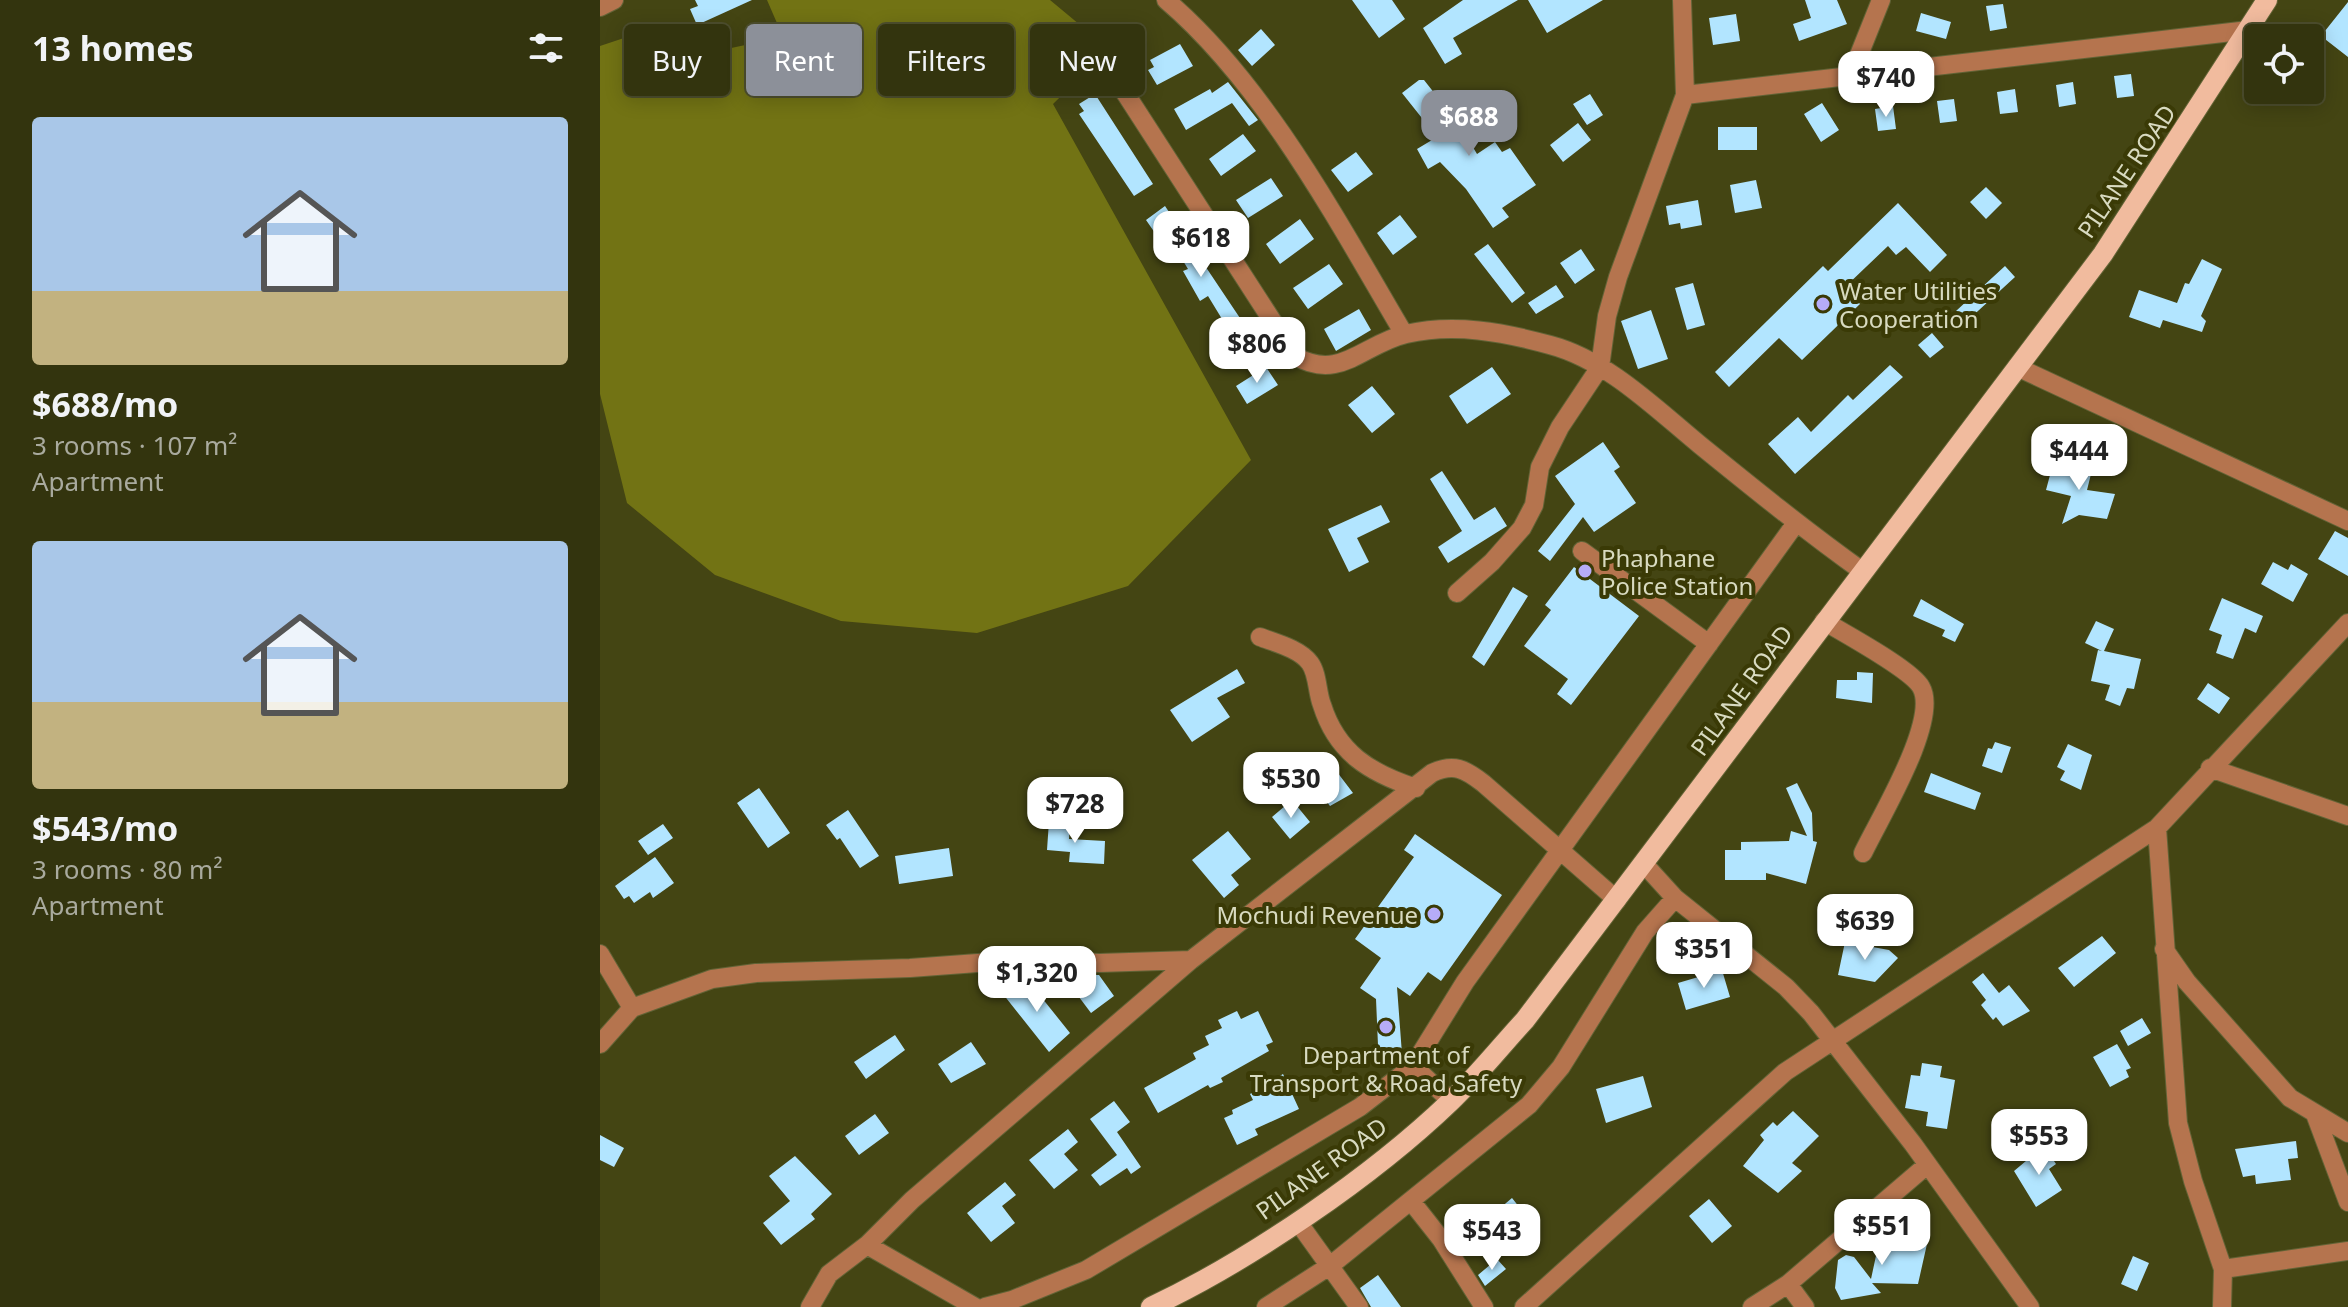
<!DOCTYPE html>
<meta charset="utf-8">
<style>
:root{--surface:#33340e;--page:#3e3f1c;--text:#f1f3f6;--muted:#a9aa9e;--line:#4e4f2e;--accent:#8c9099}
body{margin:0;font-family:"Noto Sans",sans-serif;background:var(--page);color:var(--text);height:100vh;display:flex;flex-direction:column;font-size:30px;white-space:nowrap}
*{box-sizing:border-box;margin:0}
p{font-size:26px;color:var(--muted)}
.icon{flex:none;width:44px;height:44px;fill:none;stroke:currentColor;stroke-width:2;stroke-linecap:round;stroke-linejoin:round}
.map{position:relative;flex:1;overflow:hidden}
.panel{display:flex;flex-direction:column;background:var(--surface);width:600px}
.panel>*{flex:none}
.banner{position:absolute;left:24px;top:24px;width:760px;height:72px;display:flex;gap:16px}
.fabs{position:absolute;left:1644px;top:24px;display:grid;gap:16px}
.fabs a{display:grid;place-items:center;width:80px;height:80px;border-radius:8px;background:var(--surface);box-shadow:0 4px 20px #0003,0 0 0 2px var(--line);font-size:40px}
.price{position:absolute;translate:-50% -68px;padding:0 18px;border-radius:16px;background:#fff;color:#222;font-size:26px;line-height:52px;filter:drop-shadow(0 2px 4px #0008)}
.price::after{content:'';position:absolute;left:50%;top:48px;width:24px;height:18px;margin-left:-12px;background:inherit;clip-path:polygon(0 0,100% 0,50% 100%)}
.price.on{background:var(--accent);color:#fff}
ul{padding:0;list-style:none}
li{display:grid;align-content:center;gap:16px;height:424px;padding:0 32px}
li span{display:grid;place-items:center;height:248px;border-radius:8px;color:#555}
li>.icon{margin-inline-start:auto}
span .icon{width:144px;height:144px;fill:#fffc;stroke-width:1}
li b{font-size:34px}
h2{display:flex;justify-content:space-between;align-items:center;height:96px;padding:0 32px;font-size:34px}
.pill{padding:0 28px;border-radius:8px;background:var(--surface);box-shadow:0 4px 20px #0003,0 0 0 2px var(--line);font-size:28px;line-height:72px}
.pill.on{background:var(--accent);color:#fff}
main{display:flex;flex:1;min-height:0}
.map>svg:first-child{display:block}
.green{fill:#727314}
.building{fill:#b2e5ff}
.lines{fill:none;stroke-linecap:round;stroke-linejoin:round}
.minor-casing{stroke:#626336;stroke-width:20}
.major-casing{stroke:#626336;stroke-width:22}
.minor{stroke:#b5744e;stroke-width:18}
.major{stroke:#f1bb9e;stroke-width:20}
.poi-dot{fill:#b6acf8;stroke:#3a3a06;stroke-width:3}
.labels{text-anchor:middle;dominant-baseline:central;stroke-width:8;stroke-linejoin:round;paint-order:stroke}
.street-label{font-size:24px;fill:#d8dac0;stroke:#3a3a06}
.poi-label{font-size:24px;fill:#d8dac0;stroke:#3a3a06;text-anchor:start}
</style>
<main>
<section class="panel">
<h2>13 homes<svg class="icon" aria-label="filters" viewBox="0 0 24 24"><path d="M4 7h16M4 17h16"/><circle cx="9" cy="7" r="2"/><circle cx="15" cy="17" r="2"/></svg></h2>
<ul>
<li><span style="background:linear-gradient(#a9c7e8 70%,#c2b280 0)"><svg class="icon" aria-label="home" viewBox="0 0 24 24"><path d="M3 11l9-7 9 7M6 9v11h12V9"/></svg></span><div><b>$688/mo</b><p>3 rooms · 107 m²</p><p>Apartment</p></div></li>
<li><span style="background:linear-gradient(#a9c7e8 65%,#c2b280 0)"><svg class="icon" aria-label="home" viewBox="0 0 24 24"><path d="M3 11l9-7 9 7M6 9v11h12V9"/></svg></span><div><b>$543/mo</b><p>3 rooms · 80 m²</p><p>Apartment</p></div></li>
</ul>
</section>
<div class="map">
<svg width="1748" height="1307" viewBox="0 0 1748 1307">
<rect width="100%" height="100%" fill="#444513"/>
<path class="green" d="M167,0H450L509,49L453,104L651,460L528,586L377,633L241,621L115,575L27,503L0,394V46L57,27L75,60L183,37Z"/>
<path class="building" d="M95,0H152L97,25L90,9L98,6Z
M752,0H792L805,19L779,38Z
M863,0H918L853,38L862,54L845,64L823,28Z
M928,0H1003L947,33Z
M1205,0H1237L1247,24L1199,41L1193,24L1211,18Z
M1748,2V57L1721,36Z
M1403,4L1407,28L1390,31L1386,6Z
M1321,13L1351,22L1346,39L1316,31Z
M1136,14L1140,41L1113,45L1109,18Z
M661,29L675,45L652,66L638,50Z
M580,44L593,66L557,85L548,70L554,67L550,60Z
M1531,74L1534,96L1517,98L1514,76Z
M819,80H824L861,127L877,154L895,142L902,152L910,148L936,185L902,208L909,217L893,228L866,189L840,162L828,169L817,149L837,137L802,93Z
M628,82L658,120L649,126L632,103L586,130L574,109L610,89L612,93Z
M1473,82L1476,104L1459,107L1456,85Z
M1415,89L1418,112L1400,114L1397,92Z
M495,94L553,184L534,196L479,114L484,111L479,104Z
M990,94L1003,115L987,125L973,104Z
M1354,99L1357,121L1340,123L1337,101Z
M1222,103L1239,130L1221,142L1204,114Z
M1293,106L1296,129L1278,131L1275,109Z
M978,123L991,140L963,162L950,145Z
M1118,127H1157V150H1118Z
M643,134L656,151L621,176L609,159Z
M756,152L773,174L748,192L731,170Z
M671,178L683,196L648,218L636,200Z
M1156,180L1162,208L1135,213L1130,185Z
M1386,187L1402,203L1386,219L1370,202Z
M1098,200L1102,225L1081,229L1080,223L1069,225L1066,206Z
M1298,203L1347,255L1330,272L1306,247L1296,255L1288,246L1244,288L1260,304L1202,360L1179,338L1129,387L1115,372L1223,266L1228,271Z
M565,206L654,339L634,352L616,322L622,319L608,296L600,301L583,271L588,269L571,241L564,246L546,220Z
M800,215L817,237L793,255L777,233Z
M700,219L714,239L680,264L666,244Z
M888,244L925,293L912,303L874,254Z
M981,249L995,270L975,284L960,263Z
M1602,259L1622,269L1601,316L1606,321L1602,332L1563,320L1560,328L1529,317L1539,290L1577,303L1585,283L1589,284Z
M729,264L743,284L708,309L693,288Z
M1405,266L1415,277L1366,322L1356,311Z
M1093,283L1105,325L1087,330L1075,288Z
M956,285L964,297L936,314L928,303Z
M759,309L771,330L736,351L724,329Z
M1051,310L1068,359L1038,369L1021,321Z
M1332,333L1344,347L1330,358L1318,345Z
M1290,365L1303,377L1195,474L1168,444L1198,417L1211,432L1248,395L1253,400Z
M666,367L678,385L647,404L636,386Z
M892,367L911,394L867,424L849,396Z
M772,386L795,414L772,433L748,405Z
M1003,442L1020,467L1014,471L1036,503L994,532L983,517L950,561L938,551L975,504L955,476Z
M1454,460L1492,470L1487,490L1515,494L1507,519L1479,515L1462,524L1471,496L1446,490Z
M842,471L874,520L895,507L907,526L848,563L838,547L862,531L830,479Z
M781,505L790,522L757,538L769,562L749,572L728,529Z
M1735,531L1748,538V576L1718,559Z
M1673,562L1688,570L1691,564L1708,574L1693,602L1661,584Z
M974,567L1039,616L971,705L957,694L968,679L924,646L951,610L945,605Z
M913,587L928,596L884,666L872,657Z
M1622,598L1663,616L1656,633L1645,628L1633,659L1616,653L1622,635L1609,630Z
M1321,599L1364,624L1355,642L1342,636L1345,630L1313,616Z
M1496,621L1514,629L1504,651L1541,659L1534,689L1527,688L1520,706L1505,700L1510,685L1491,681L1498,650L1502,651L1485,643Z
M637,669L645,683L617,698L630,717L592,742L570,710Z
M1257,672L1273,673L1272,703L1236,698L1237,680H1257Z
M1608,683L1630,698L1619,714L1597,699Z
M1395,742L1411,747L1402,773L1382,766L1388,748L1392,749Z
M1468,744L1492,755L1481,790L1460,780L1465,771L1457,767Z
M734,768L753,793L730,806L713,784Z
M1331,773L1381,793L1375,810L1324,792Z
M1197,783L1212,813L1213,841L1217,842L1206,884L1166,873V880H1125V850H1141V842L1189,841L1191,831L1207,836L1186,788Z
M159,788L190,833L168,848L137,803Z
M692,800L710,822L690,839L672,817Z
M248,810L279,856L260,868L240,838L237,840L226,825Z
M449,821L470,822L469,839L505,841L504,864L469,862L470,852L447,850Z
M63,824L73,838L48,855L38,841Z
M628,831L651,859L631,875L639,885L624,898L592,860Z
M815,834L902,895L841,981L828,972L810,996L797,987L802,1054L791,1063L778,1045L776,999L760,988L781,958L755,939L814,857L804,850Z
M349,848L353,876L299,884L295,856Z
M55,857L74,883L53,898L50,892L34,903L29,896L24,899L15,886Z
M1502,936L1516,953L1474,987L1458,968Z
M1245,942L1289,950L1298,958L1275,982L1238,975Z
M1122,970L1130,997L1086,1010L1078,983Z
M1383,973L1399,993L1409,985L1430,1011L1403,1026L1396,1017L1393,1020L1381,1005L1386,1000L1372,982Z
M492,975H499L514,996L491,1013L473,989Z
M426,978L470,1033L449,1052L403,994Z
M637,1011L641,1019L658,1011L673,1042L666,1045L669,1051L621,1078L623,1082L610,1088L608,1085L558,1113L544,1088L596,1059L593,1053L609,1045L605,1036L622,1028L618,1020Z
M1542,1018L1551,1033L1528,1046L1520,1031Z
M295,1035L305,1050L266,1079L254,1062Z
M371,1042L386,1064L351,1083L338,1064Z
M1517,1044L1531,1068L1526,1070L1529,1077L1510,1087L1493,1057Z
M1322,1063L1342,1066L1340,1077L1355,1080L1347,1129L1326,1126L1328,1112L1305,1108L1311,1075L1320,1076Z
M683,1074L699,1109L655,1129L658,1135L637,1145L624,1118L633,1114L632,1110L653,1100L650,1094Z
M1043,1076L1052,1107L1006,1123L996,1089Z
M514,1101L530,1122L517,1132L541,1167L531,1174L527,1168L500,1186L491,1175L517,1155L490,1119Z
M1193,1111L1219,1136L1192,1163L1202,1171L1178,1193L1143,1166L1164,1140L1160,1135L1173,1122L1177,1126Z
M275,1114L289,1133L259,1155L245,1136Z
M468,1129L478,1142L464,1154L478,1170L454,1189L429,1160Z
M0,1135L24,1148L14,1167L0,1160Z
M1696,1141L1698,1158L1688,1159L1691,1180L1656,1184L1655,1175L1643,1177L1635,1149Z
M1444,1146L1456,1164L1449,1169L1462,1190L1436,1207L1414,1171Z
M195,1156L232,1194L211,1214L215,1219L181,1245L163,1223L190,1201L169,1176Z
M405,1182L416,1195L402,1206L415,1223L391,1242L367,1213Z
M912,1198L928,1218L894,1246L872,1219L887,1207L893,1214Z
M1109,1199L1132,1226L1112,1243L1089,1216Z
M1282,1228L1295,1231L1294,1237L1327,1244L1318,1284L1272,1283L1281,1293L1241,1300L1235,1288L1238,1260L1246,1255L1254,1257L1271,1279Z
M1533,1256L1549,1263L1537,1291L1521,1284Z
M897,1259L906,1269L885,1286L878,1275Z
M778,1275L801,1307H771L760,1288Z"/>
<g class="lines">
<g class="minor-casing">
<path id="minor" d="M566,0C665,84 739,224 804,334
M0,7L14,0
M1251,75L1281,0
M520,85L695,356C740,382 763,344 806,334C854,323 903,332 950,345C1007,360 1055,408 1100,445C1153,488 1206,531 1262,571
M1085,95L1649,30
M1417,367L1748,521
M982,551L1109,644
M857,593L892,562L922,528L934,505L940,467L960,427L1000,367L1007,316L1018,277L1085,95L1082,0
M1224,621C1245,634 1311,669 1321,687C1340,720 1279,819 1263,853
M660,637C676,643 700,649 710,663C718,674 717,693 722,705C737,753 770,773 816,788
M1610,768L1748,816
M1557,828L1578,1123L1593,1181L1623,1269L1622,1307
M1045,865L1075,898L1186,987L1211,1013L1313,1144L1430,1307
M1564,949L1587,982L1690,1098L1748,1133
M0,954L32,1008
M0,1044L32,1008L112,979L156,973L310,968L431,959L499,963L591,960L832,773C854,763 865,769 883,783L1017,900
M813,1066L851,1101
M1715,1114L1748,1202
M811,1201L841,1239L884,1307
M698,1222L759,1307
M1623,1269L1748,1251
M1188,1284L1205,1307
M210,1307L229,1274L267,1245
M375,1307L267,1245L312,1200L591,960
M385,1307L412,1300L486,1270L760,1107L813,1066L865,982L1196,523
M666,1307L731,1265L929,1105L961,1067L1045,932L1075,898
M924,1307L1185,1072L1557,828L1748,623
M1152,1307L1188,1284L1327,1165"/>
</g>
<g class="major-casing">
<path id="major" d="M551,1307C649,1261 773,1176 851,1101C878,1075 901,1046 925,1020L1503,254L1667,0"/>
</g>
<use href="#minor" class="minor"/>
<use href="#major" class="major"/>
</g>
<g class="poi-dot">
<circle cx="1223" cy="304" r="8"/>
<circle cx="985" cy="571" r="8"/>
<circle cx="834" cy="914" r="8"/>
<circle cx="786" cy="1027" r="8"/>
</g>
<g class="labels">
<g class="street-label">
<text transform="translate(1526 171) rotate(-56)">PILANE ROAD</text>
<text transform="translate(1141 690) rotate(-54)">PILANE ROAD</text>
<text transform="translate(721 1168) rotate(-36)">PILANE ROAD</text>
</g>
<g class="poi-label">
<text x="1239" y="290">Water Utilities<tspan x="1239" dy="28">Cooperation</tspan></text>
<text x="1001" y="557">Phaphane<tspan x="1001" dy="28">Police Station</tspan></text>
<text x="818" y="914" text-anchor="end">Mochudi Revenue</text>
<text x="786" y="1054" text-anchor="middle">Department of<tspan x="786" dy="28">Transport &amp; Road Safety</tspan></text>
</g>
</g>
</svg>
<div class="fabs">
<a><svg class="icon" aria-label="locate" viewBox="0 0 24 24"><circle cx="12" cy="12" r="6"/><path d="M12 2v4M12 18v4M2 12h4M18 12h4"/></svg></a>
</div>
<b class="price" style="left:1286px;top:119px">$740</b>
<b class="price on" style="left:869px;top:158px">$688</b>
<b class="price" style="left:601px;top:279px">$618</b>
<b class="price" style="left:657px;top:385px">$806</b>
<b class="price" style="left:1479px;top:492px">$444</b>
<b class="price" style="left:691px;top:820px">$530</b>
<b class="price" style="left:475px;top:845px">$728</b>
<b class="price" style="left:1265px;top:962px">$639</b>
<b class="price" style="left:1104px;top:990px">$351</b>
<b class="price" style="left:437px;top:1014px">$1,320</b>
<b class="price" style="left:1439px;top:1177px">$553</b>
<b class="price" style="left:1282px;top:1267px">$551</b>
<b class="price" style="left:892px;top:1272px">$543</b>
<div class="banner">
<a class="pill">Buy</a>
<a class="pill on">Rent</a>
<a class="pill">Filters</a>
<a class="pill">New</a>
</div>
</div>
</main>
